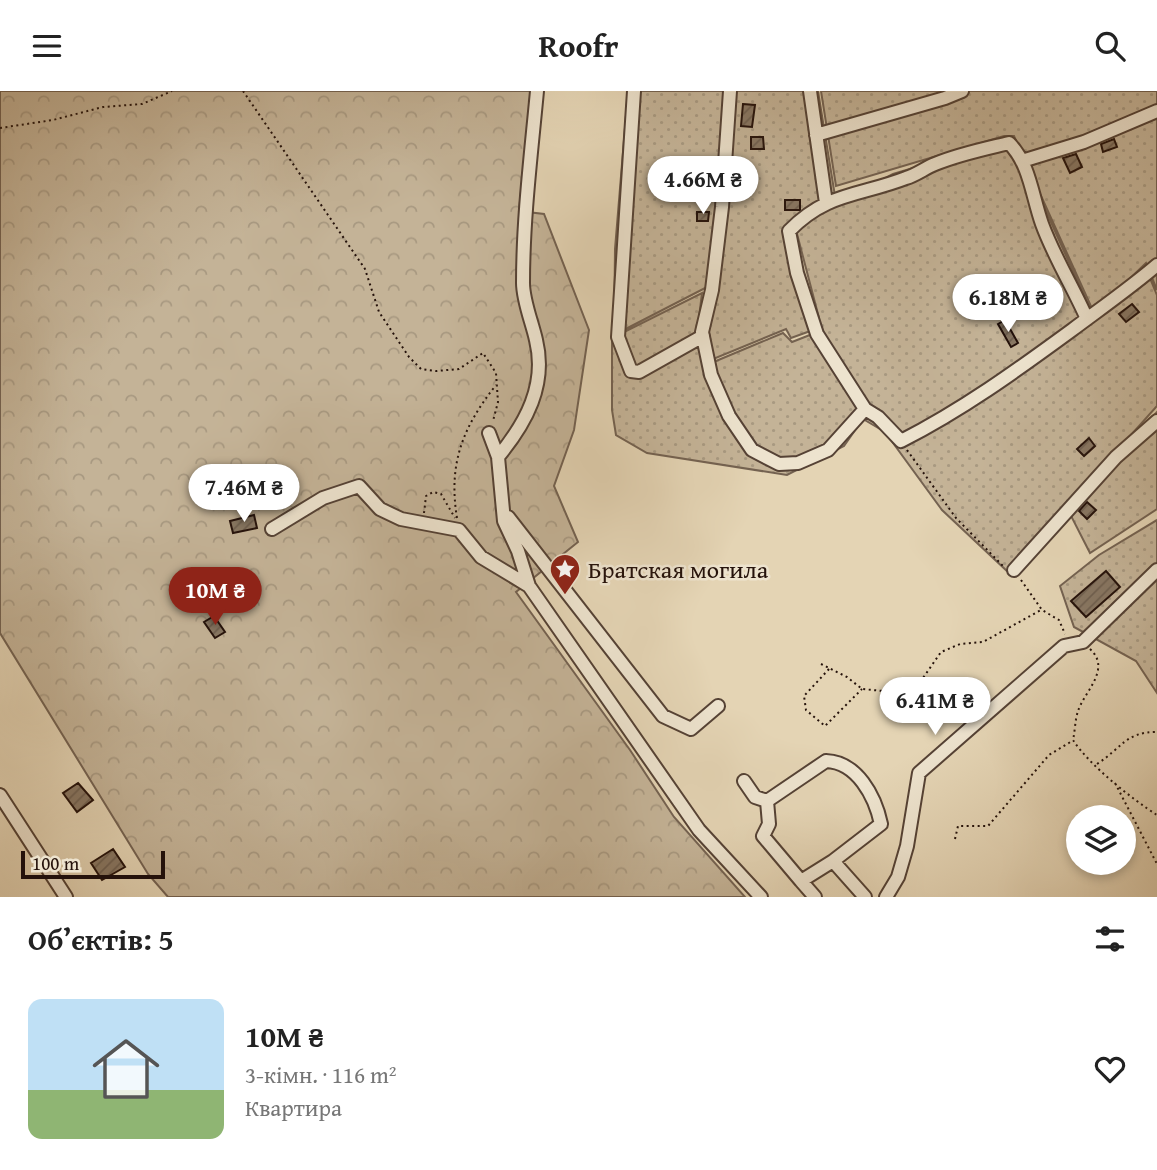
<!DOCTYPE html>
<html lang="uk">
<meta charset="utf-8">
<style>
:root{--surface:#fff;--page:#f6f6f6;--text:#222;--muted:#767676;--accent:#8f2418}
body{margin:0;font-family:"Gentium Book Plus",serif;background:var(--page);color:var(--text);height:100vh;display:flex;flex-direction:column;font-size:26px;white-space:nowrap}
*{box-sizing:border-box;margin:0}
p{font-size:23px;color:var(--muted)}
.icon{flex:none;width:38px;height:38px;fill:none;stroke:currentColor;stroke-width:2;stroke-linecap:round;stroke-linejoin:round}
.map{position:relative;height:806px;overflow:hidden}
.panel{display:flex;flex-direction:column;background:var(--surface);flex:1}
.panel>*{flex:none}
.buttons{position:absolute;left:1066px;top:714px;display:grid;gap:14px}
.buttons a{display:grid;place-items:center;width:70px;height:70px;border-radius:50%;background:var(--surface);box-shadow:0 4px 10px #0003;font-size:35px}
.scale{position:absolute;left:21px;bottom:18px;width:144px;box-sizing:border-box;padding-left:7px;border:4px solid #25120b;border-top:0;font-size:19px;line-height:24px;white-space:nowrap;color:#25120b;-webkit-text-stroke:5px #ede3ce;paint-order:stroke}
.price{position:absolute;translate:-50% -60px;padding:0 16px;border-radius:24px;background:#fff;color:#222;font-size:23px;line-height:46px;filter:drop-shadow(0 2px 4px #0008)}
.price::after{content:'';position:absolute;left:50%;top:42px;width:21px;height:16px;margin-left:-10px;background:inherit;clip-path:polygon(0 0,100% 0,50% 100%)}
.price.on{background:var(--accent);color:#fff}
ul{padding:0;list-style:none}
li{display:flex;align-items:center;gap:21px;height:175px;padding:0 28px}
li span{display:grid;place-items:center;flex:none;width:196px;height:140px;border-radius:14px;color:#555}
li>.icon{margin-inline-start:auto}
span .icon{width:84px;height:84px;fill:#fffc;stroke-width:1}
li b{font-size:30px}
h2{display:flex;justify-content:space-between;align-items:center;height:84px;padding:0 28px;font-size:30px}
header{display:flex;justify-content:space-between;align-items:center;height:91px;padding:0 28px;background:var(--surface);font-size:32px;font-weight:600}
.map>svg:first-child{display:block}
.forest{fill:url(#forest-crowns);stroke:#746251;stroke-width:2}
.park{fill:url(#park-dots);stroke:#746251;stroke-width:2}
.building{fill:url(#building-hatch);stroke:#25120b;stroke-width:2}
.lines{fill:none;stroke-linecap:round;stroke-linejoin:round}
.minor-casing{stroke:#554235;stroke-width:16}
.path{stroke:#25120b;stroke-width:2;stroke-dasharray:2 3.5;stroke-linecap:butt}
.minor{stroke:#ede3ce;stroke-width:12}
.labels{text-anchor:middle;dominant-baseline:central;stroke-width:5;stroke-linejoin:round;paint-order:stroke}
.poi-label{font-size:24px;fill:#25120b;stroke:#ede3ce;text-anchor:start}
</style>
<header><svg class="icon" aria-label="menu" viewBox="0 0 24 24"><path d="M4 6h16M4 12h16M4 18h16"/></svg>Roofr<svg class="icon" aria-label="search" viewBox="0 0 24 24"><circle cx="10" cy="10" r="6"/><path d="M15 15l6 6"/></svg></header>
<div class="map">
<svg width="1157" height="806" viewBox="0 0 1157 806">
<defs>
<pattern id="forest-crowns" width="20" height="18" patternUnits="userSpaceOnUse" patternTransform="scale(1.75)"><rect width="20" height="18" fill="#c4b397"/><path d="M2 6a3 3 0 1 1 6 0M12 15a3 3 0 1 1 6 0" fill="none" stroke="#a89981"/></pattern>
<pattern id="park-dots" width="8" height="8" patternUnits="userSpaceOnUse" patternTransform="scale(1.75)"><rect width="8" height="8" fill="#c4b397"/><path d="M2 2h.1M6 6h.1" fill="none" stroke="#a89981" stroke-width="1.8" stroke-linecap="round"/></pattern>
<pattern id="building-hatch" width="6" height="6" patternUnits="userSpaceOnUse" patternTransform="scale(1.75)"><rect width="6" height="6" fill="#887763"/><path d="M-1 1l2-2M0 6l6-6M5 7l2-2" fill="none" stroke="#6f6050"/></pattern>
</defs>
<rect width="100%" height="100%" fill="#e4d4b4"/>
<filter id="stains"><feTurbulence type="fractalNoise" baseFrequency=".00286" numOctaves="4"/><feColorMatrix values="0 0 0 0 .2 0 0 0 0 .09 0 0 0 0 .02 0 0 0 .5 -.17"/></filter>
<radialGradient id="worn" r=".72"><stop offset=".6" stop-color="#630" stop-opacity="0"/><stop offset="1" stop-color="#630" stop-opacity=".3"/></radialGradient>
<path class="forest" d="M0,0H531L519,120L544,123L589,239L574,339L554,395L578,451L516,501L630,659L674,726L745,806H168L148,783L0,542Z"/>
<path class="park" d="M628,0H818L835,105L788,139L813,239L791,247L786,238L706,271L709,195L614,244L615,158Z
M821,0H1157V199L1146,172L1094,222L1014,45H1004L836,95Z
M1011,48L1016,53L1093,225L1145,175L1157,204V315L1008,481L942,419L885,341L863,328L844,355L787,384L647,362L616,344L612,319V247L702,202L697,242L704,275L783,242L792,251L820,240L819,227L796,139L834,114L893,83Z
M1157,321V418L1090,462L1068,419Z
M1157,429V602L1136,570L1074,536L1060,495L1099,464Z"/>
<path class="building" d="M743,13L755,14L752,36L741,35Z
M751,46H763L764,58H751Z
M1114,48L1117,56L1103,61L1101,53Z
M1076,63L1082,76L1070,82L1063,67Z
M785,109H800V119H785Z
M697,121H709L708,130H697Z
M1132,213L1139,221L1126,231L1119,223Z
M1005,229L1018,252L1011,256L998,233Z
M1089,347L1095,355L1084,365L1077,358Z
M1087,411L1096,419L1087,428L1079,420Z
M254,424L257,437L233,442L230,430Z
M1106,480L1120,496L1086,526L1071,510Z
M214,525L225,541L215,547L204,531Z
M78,692L93,709L77,721L63,702Z
M113,758L125,776L102,789L91,772Z"/>
<g class="lines">
<g class="minor-casing">
<path id="minor" d="M634,0L618,246L631,280L639,281L703,245
M730,0L722,116L712,199L702,241L711,284L729,325L752,359L779,373L798,372L828,359L865,318
M810,0L826,112
M816,44L945,7L962,0
M1022,70L1084,51L1157,20
M1087,228C1073,196 1054,166 1042,133C1032,105 1030,73 1009,52C984,58 959,63 935,73C925,77 916,84 906,87C860,105 827,101 789,140L797,182L817,243L865,318L878,326L901,350C962,319 1016,280 1072,239C1100,218 1130,197 1157,174
M489,342L498,366L504,430L518,460L529,495L699,739L761,806
M498,366C526,332 547,294 536,249C532,231 523,210 523,192C523,128 531,64 537,0
M508,426L663,625L691,638L718,615
M272,438L323,407L359,395L380,418L401,428L459,439L481,466L529,495
M1014,479L1116,366L1157,330
M744,690L755,706L767,710L769,733L763,745L801,790
M0,704L66,806
M767,710L826,670C857,671 875,705 881,733L833,770
M815,806L801,790L833,770L865,806
M886,806L898,786L907,755L919,682L1064,555L1083,551L1157,479"/>
</g>
<path class="path" d="M243,0L365,178L379,221L409,266L421,278L436,280L459,278L483,262L496,282L498,311L493,330
M0,37L53,29L103,16L142,13L172,0
M907,359L956,427L1004,476
M424,422L426,405L433,401L441,403L455,427
M457,427C448,372 463,336 496,294
M1021,489L1042,519L1059,529L1065,543
M1090,558C1112,578 1084,601 1078,620C1075,629 1075,640 1073,649C1089,674 1132,708 1157,724
M821,573L847,586L862,598L905,602L923,587L941,561L960,553L983,551L1041,519
M829,578L804,605L806,619L825,635L862,598
M1097,673C1122,657 1125,641 1157,641
M1115,692L1157,773
M955,748L958,735H988L1049,664L1072,650"/>
<use href="#minor" class="minor"/>
</g>
<defs>
<g id="sight-pin" transform="scale(1.575)"><path d="M0 17L-7.5 6A9.5 9.5 0 1 1 7.5 6Z" fill="#8f2418" stroke="#ede3ce"/><path d="M0-6L1.8-2.2L6-1.7L2.9 1.2L3.7 5.4L0 3.3L-3.7 5.4L-2.9 1.2L-6-1.7L-1.8-2.2Z" fill="#fff"/></g>
</defs>
<g fill-rule="evenodd">
<use href="#sight-pin" x="565" y="478"/>
</g>
<g class="labels">
<g class="poi-label">
<text x="588" y="478">Братская могила</text>
</g>
</g>
<rect width="100%" height="100%" filter="url(#stains)"/>
<rect width="100%" height="100%" fill="url(#worn)"/>
</svg>
<div class="buttons">
<a><svg class="icon" aria-label="layers" viewBox="0 0 24 24"><path d="M12 4l9 5-9 5-9-5zM3 14l9 5 9-5"/></svg></a>
</div>
<div class="scale">100 m</div>
<b class="price" style="left:703px;top:125px">4.66M ₴</b>
<b class="price" style="left:1008px;top:243px">6.18M ₴</b>
<b class="price" style="left:244px;top:433px">7.46M ₴</b>
<b class="price on" style="left:215px;top:536px">10M ₴</b>
<b class="price" style="left:935px;top:646px">6.41M ₴</b>
</div>
<section class="panel">
<h2>Об’єктів: 5<svg class="icon" aria-label="filters" viewBox="0 0 24 24"><path d="M4 7h16M4 17h16"/><circle cx="9" cy="7" r="2"/><circle cx="15" cy="17" r="2"/></svg></h2>
<ul>
<li><span style="background:linear-gradient(#bfe0f5 65%,#8fb573 0)"><svg class="icon" aria-label="home" viewBox="0 0 24 24"><path d="M3 11l9-7 9 7M6 9v11h12V9"/></svg></span><div><b>10M ₴</b><p>3-кімн. · 116 m²</p><p>Квартира</p></div><svg class="icon" aria-label="heart" viewBox="0 0 24 24"><path d="M12 20l-8-8c-3-5 5-10 8-4 3-6 11-1 8 4z"/></svg></li>
</ul>
</section>
